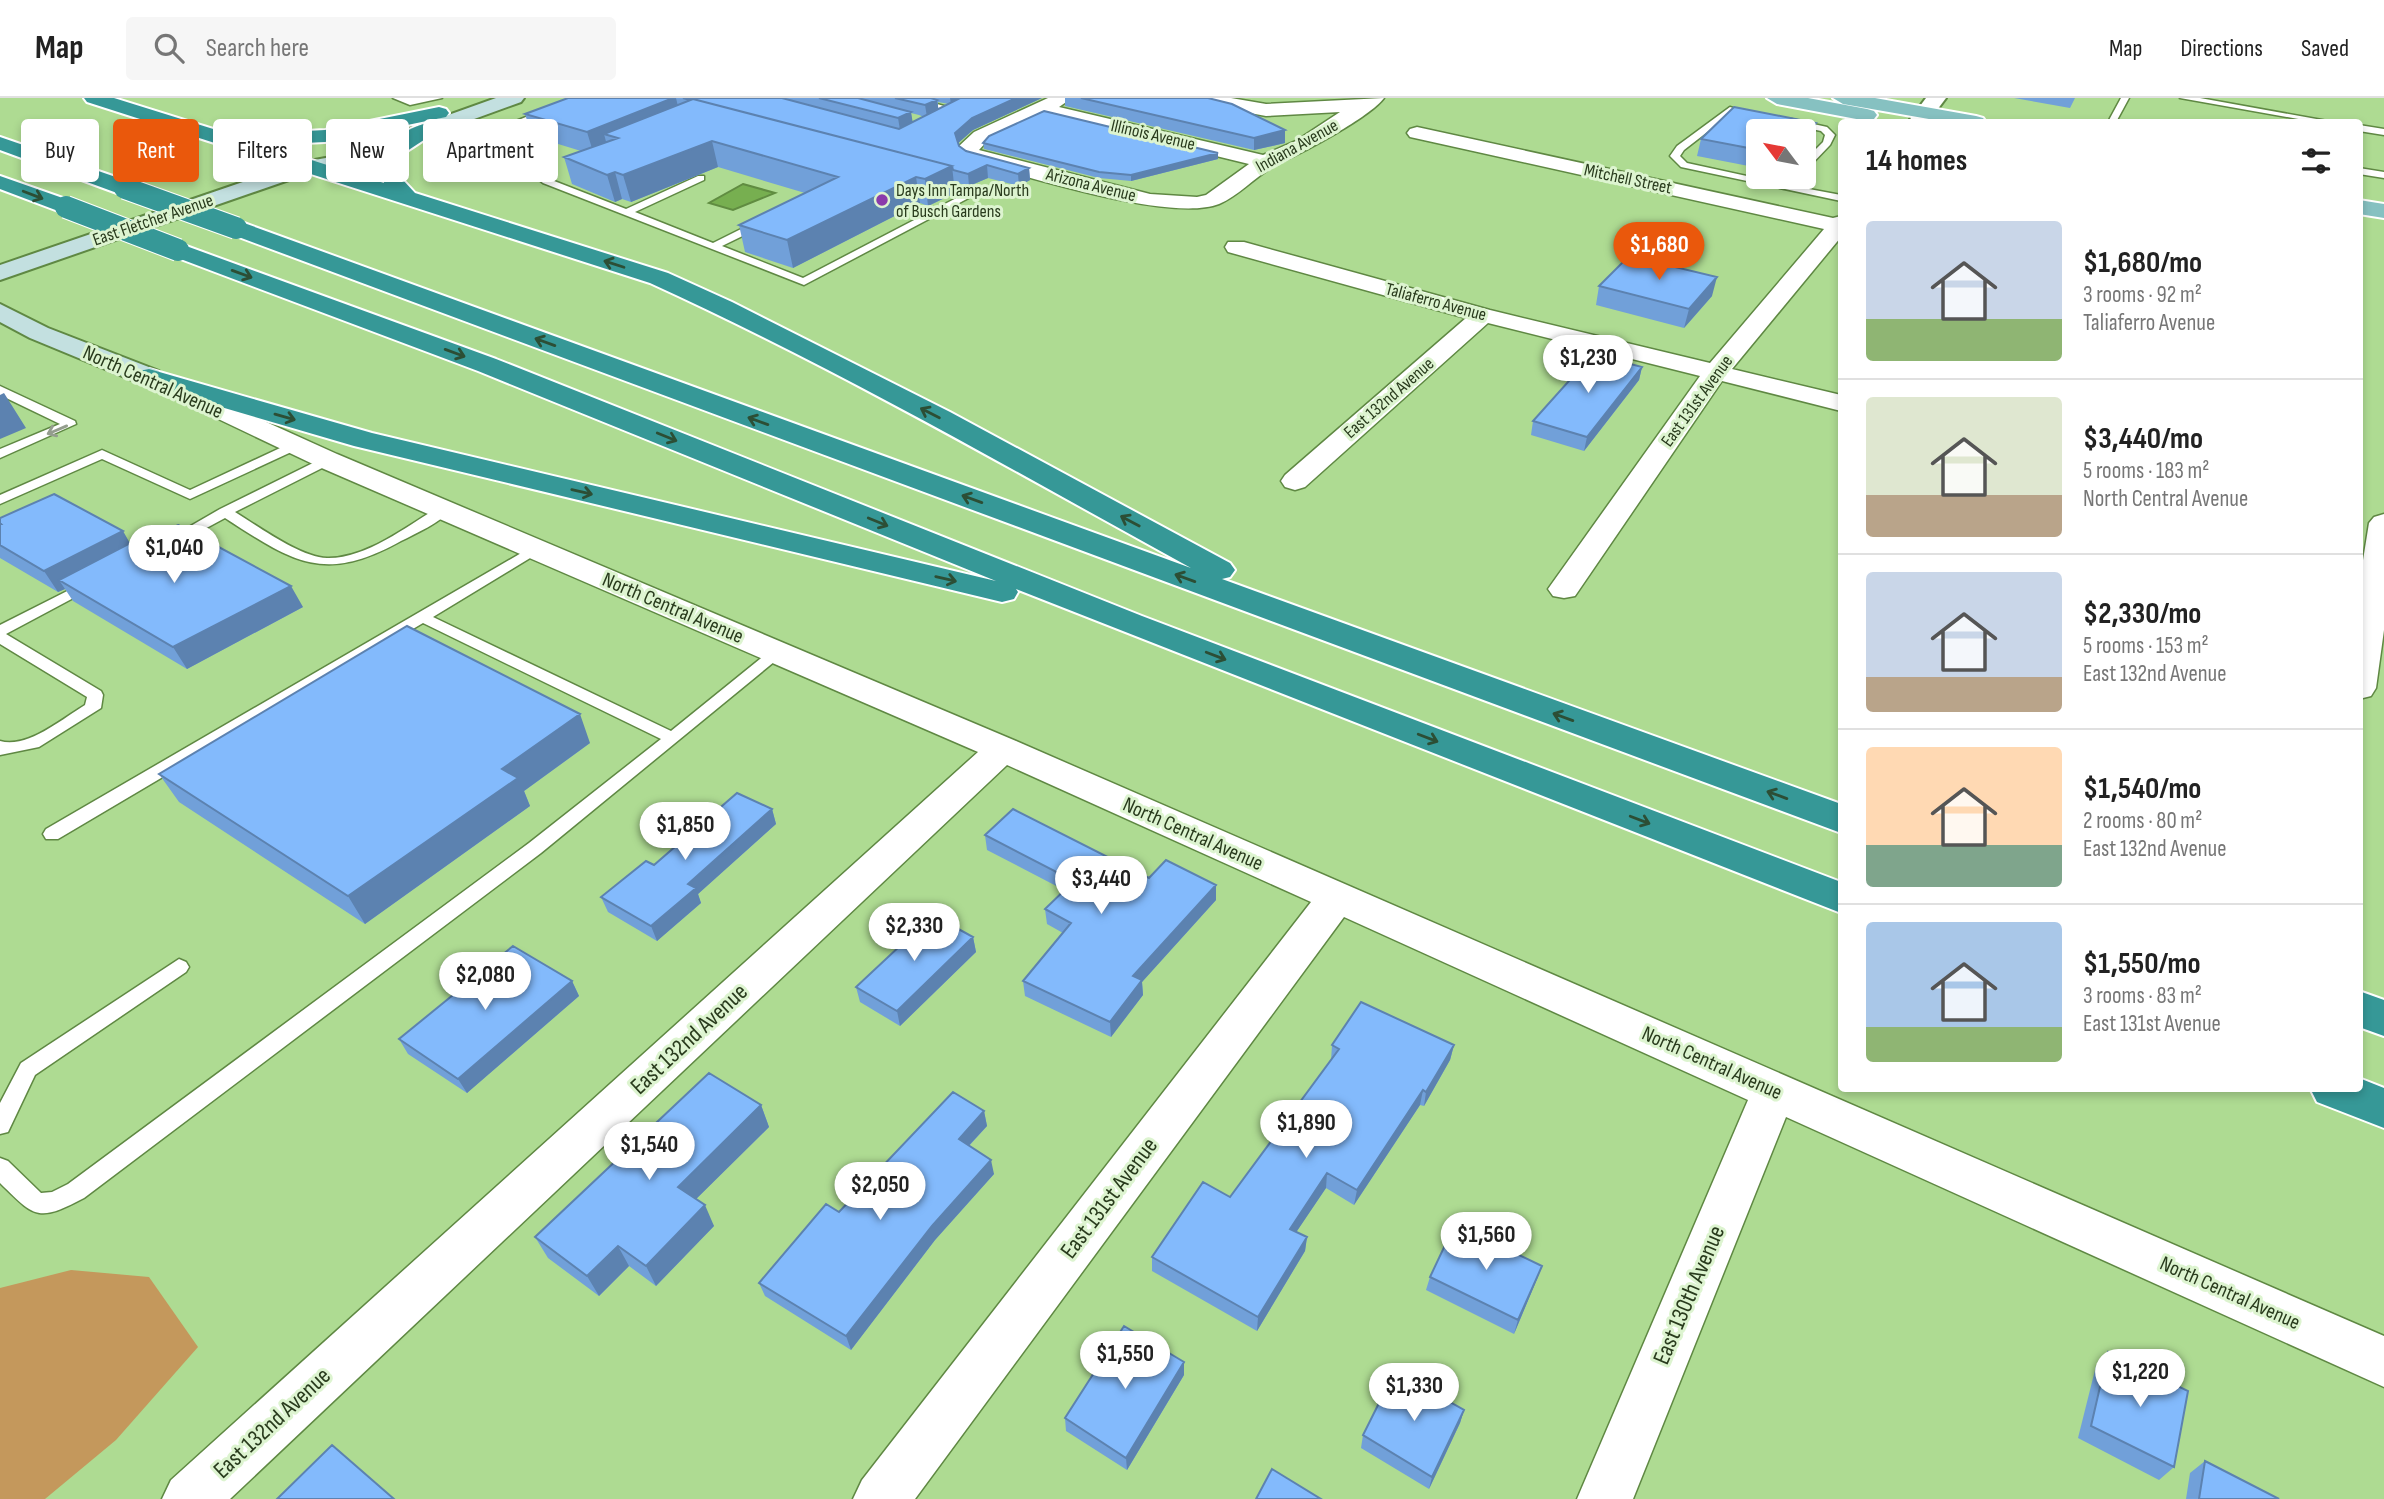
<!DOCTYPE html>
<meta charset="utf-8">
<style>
:root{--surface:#fff;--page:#f6f6f6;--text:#222;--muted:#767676;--line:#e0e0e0;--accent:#ea580c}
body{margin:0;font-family:"Sofia Sans Condensed",sans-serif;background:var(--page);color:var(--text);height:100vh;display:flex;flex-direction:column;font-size:26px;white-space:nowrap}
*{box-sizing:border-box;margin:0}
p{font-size:23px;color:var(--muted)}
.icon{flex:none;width:38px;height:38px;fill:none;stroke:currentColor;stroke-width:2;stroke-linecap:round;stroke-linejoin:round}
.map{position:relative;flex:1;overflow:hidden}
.side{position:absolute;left:1838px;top:21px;width:525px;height:973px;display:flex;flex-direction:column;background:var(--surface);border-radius:7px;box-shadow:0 4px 10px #0003}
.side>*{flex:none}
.guide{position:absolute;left:21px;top:21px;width:665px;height:63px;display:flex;gap:14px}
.needle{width:46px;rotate:302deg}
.controls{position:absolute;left:1746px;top:21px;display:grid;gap:14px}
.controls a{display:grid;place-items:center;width:70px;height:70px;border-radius:7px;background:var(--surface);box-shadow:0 4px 10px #0003;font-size:35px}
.price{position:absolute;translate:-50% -60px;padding:0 16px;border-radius:24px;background:#fff;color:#222;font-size:23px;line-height:46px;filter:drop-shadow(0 2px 4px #0008)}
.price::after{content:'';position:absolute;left:50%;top:42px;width:21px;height:16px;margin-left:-10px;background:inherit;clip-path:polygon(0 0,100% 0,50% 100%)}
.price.active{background:var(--accent);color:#fff}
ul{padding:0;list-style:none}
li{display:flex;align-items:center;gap:21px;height:175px;padding:0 28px}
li+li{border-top:2px solid var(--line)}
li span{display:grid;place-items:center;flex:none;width:196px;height:140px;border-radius:7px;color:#555}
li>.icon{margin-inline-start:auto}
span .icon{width:84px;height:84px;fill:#fffc;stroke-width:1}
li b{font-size:30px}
h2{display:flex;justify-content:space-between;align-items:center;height:84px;padding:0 28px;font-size:30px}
.tag{padding:0 24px;border-radius:7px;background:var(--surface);box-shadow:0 4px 10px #0003;font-size:24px;line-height:63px}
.tag.active{background:var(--accent);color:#fff}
header{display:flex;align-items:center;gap:42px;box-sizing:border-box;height:98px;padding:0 35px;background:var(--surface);border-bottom:2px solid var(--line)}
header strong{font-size:33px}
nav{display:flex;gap:38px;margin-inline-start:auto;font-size:24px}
.search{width:490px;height:63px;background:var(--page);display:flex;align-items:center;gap:18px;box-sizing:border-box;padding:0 24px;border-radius:7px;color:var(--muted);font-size:26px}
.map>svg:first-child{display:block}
.green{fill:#c4985c}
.water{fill:#77af50;stroke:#608c41;stroke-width:2}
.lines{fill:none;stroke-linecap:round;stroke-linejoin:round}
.service-casing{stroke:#5f8843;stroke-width:3}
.minor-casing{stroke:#5f8843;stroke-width:3}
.tertiary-casing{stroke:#5f8843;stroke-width:4}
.secondary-casing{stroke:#5f8843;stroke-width:4}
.primary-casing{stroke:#fff;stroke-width:4}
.motorway-casing{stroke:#fff;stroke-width:4}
.service{fill:#fff;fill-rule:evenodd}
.minor{fill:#fff;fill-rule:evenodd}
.tertiary{fill:#fff;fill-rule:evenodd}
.secondary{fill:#c3e0e0;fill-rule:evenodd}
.primary{fill:#86c1c1;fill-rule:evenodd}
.motorway{fill:#369897;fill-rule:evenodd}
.motorway-bridge-casing{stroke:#fff;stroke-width:24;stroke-linecap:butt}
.motorway-bridge{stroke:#369897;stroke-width:22}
.wall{fill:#71a0d9;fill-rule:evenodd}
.shaded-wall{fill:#5c82b0}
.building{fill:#83bafc;stroke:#5c82b0;stroke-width:2}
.oneway{stroke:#2c4e35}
.oneway2{stroke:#949d8e}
.poi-dot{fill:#8a3bab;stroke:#ddf4d0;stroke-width:2.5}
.labels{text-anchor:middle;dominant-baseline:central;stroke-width:6;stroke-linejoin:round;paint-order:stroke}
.far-street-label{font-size:18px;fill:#293b1d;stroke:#ddf4d0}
.far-poi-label{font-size:18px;fill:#293b1d;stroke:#ddf4d0;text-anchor:start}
.street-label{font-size:21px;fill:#293b1d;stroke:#ddf4d0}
.near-street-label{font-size:24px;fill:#293b1d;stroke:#ddf4d0}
</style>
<header>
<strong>Map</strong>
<div class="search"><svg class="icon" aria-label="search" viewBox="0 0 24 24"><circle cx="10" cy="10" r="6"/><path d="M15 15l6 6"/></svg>Search here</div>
<nav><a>Map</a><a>Directions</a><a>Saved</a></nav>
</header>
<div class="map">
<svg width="2384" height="1401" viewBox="0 0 2384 1401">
<rect width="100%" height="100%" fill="#aedb92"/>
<path class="green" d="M71,1172L149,1179L198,1249L116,1342L45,1401H0V1190Z"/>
<path class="water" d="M743,86L775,95L733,112L709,105Z"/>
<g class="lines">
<g class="service-casing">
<path id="service" d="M393,0H442L410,7Z
M573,0H585L504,33L496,31Z
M901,0H916L958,12L954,15Z
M2121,0H2129L2116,24H2108Z
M2180,0H2200L2333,24H2315Z
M1730,9L1733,10V14L1684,52L1680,58L1687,65L1793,88L1798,84L1809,91L1841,97V103L1681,69L1670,58L1677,48Z
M1791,21L1827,29L1835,37L1830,47L1807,71L1804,72V63L1823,44L1825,37L1821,33L1788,26L1786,24Z
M2359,27L2384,31V37L2359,33Z
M517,49H523L526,62L549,81L626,111L698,78H704V82L635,114L713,145L759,122H767V126L722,148L803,180L966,95L931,85V81L980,94L804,187L543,85L518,65Z
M2359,70L2384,74V80L2359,76Z
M0,288L75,323L76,326L0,360V351L60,326L0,297Z
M295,343L300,344V350L190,401L102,361L0,406V397L102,352L190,392Z
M327,358L334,362L332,365L235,414C258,428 300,459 327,460C366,461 407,428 439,409L444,408L451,412C439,425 417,435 401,443C324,486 293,464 225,420L175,447L170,448L163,444L220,411Z
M535,447L540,448L542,451L540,454L433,519L671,633L771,552H783L785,555L541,755L84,1100C37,1125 35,1119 0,1085V1060L8,1063L41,1095L52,1094L68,1086L529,745L661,641L423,525L58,741H46L43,736L46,731Z
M89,482L96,486L94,489L6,536L101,593L103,597L101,610L39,649L0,657V643C27,651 62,621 85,607L87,599L0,546V527Z
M179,861L186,864L189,869L186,874L35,977L8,1034L0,1036V1005L21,965Z"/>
</g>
<g class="minor-casing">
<path id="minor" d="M1048,0H1072L1059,9L1263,57L1296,43L1340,14L1266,18L1201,6L1192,0H1231L1266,6L1384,0C1370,19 1304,54 1281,64C1258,75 1241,97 1219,106C1170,125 1024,77 969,63L963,59L958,49L974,34ZM1044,16L1249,66L1206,97L1197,99L1150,96L979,52L988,42Z
M1417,29L1833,120L1841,118V139L1732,271L1841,297V313L1722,283L1575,498L1564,500L1553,498L1548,491L1700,278L1488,225L1305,389L1295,392L1285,389L1281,383L1285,377L1466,220L1228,154L1225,149L1228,144H1244L1490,212L1710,265L1824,131L1410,39L1407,35L1410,31Z
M156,274L337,356L1016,643L2384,1238V1289L1786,1019L1633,1401H1577L1748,1002L1344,819L915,1401H853L862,1382L1311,804L1007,667L230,1401H162L171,1382L978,654L317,368L147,287L143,282L147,277Z
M2384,416V532L2376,590L2371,598L2359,601V487L2369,425L2374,419Z"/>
</g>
<g class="tertiary-casing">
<path id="tertiary" d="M1926,0H1946L1928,24H1908Z"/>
</g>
<g class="secondary-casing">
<path id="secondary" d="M496,0H524L521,4L342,69L309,75L0,182V167L298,65L331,59Z
M0,206L48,230L159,273L162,279L159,285L149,287L139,285L30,240L0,224Z"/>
</g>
<g class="primary-casing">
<path id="primary" d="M1767,0H1808L1867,11L1874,13L1877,17L1874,21L1867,23L1777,6Z
M1833,0H1875L1976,18L1983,20L1986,24H1946L1843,6Z
M2359,102L2384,106V120L2359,116Z"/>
</g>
<g class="motorway-casing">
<path id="motorway" d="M84,0H114L242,40L251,36L325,32L439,9L446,11L449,15L446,19L325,44L264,47L384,85L378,62C387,46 416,21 436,26L439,30L436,34L401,57L398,62L403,82L415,95L668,175L732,204L950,314L1230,465L1235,472L1230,479L1222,481L1841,706V735L228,135L225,130L228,125H244L1191,470C1013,372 836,270 650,185L87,4Z
M0,39L133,85L136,90L133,95H117L0,52Z
M0,78L74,104L77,109L74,114L66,116L0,91Z
M178,145L496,261L1142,518L1841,784V815L1016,491L1018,494L1014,501L1002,504L354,348L139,285L136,279L139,273L149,271L372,335L996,483L478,273L170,157L166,152L170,147Z
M2359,893L2384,902V938L2359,929Z
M2359,980L2384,990V1030L2317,1004L2310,990H2359Z"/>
</g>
<use href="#service" class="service"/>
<use href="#minor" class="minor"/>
<use href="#tertiary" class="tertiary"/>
<use href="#secondary" class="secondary"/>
<use href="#primary" class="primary"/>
<use href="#motorway" class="motorway"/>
<g class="motorway-bridge-casing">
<path id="motorway-bridge" d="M125,90L236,130
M66,109L178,152"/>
</g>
<use href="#motorway-bridge" class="motorway-bridge"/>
</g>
<path class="wall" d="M568,0H1042L973,32L958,45L959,48L966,53L1029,70L1030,82L1019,88L988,80L969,88L954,84L955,95L928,108L920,105L793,170L745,154L739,127L805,95L718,69L631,104L622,101L615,104L572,86L564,59L581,53L532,38L525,16ZM938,4L949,6L938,11ZM911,15L919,17L924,19L912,24Z
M1065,0H1208L1285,32V45L1254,52L1065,8Z
M2014,0H2075L2070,10Z
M1816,25L1811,41L1759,33V70L1697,58L1701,41Z
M983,45L1218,61L1131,83L1099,80L984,51Z
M1599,188L1712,198L1684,230L1596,207Z
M1642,269L1639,282L1584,353L1531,337L1533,323Z
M0,420L130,445L303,509L187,571L73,503L65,491L58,494L0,460Z
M590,645L524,693L530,708L365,826L179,704L159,676Z
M772,711L776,726L698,796L701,805L657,843L608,814L601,799L654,767Z
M985,737L1149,780L1216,802L1142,884L1143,897L1111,939L1025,898L1023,883L1063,835L1047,826L1045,811L1064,792L987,752Z
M973,839L976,854L900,928L860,904L856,889Z
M572,883L579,898L467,995L408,956L399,941Z
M1332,947H1454L1450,962L1424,1008L1420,1007L1354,1107L1326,1090L1296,1134L1307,1139L1305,1153L1257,1233L1152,1173V1159L1230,1099L1331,963Z
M761,1007L769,1029L696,1101L714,1128L656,1188L629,1168L599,1198L548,1160L535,1139Z
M984,1013L987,1028L969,1048L994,1076L935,1142L851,1252L765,1198L759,1185L839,1114Z
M1542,1168L1537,1181L1514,1236L1426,1192L1430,1179Z
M2108,1254L2174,1369L2159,1382L2078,1340L2096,1268Z
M1184,1277L1127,1372L1066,1333L1065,1320Z
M1464,1312L1460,1325L1429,1391L1361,1350L1363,1337Z
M2205,1363L2279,1401H2186L2190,1375Z"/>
<path class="shaded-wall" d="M673,0H676L681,21L604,36L608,51L594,57L587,34Z
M950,0H971L951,6Z
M1016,0H1042L973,32L956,47L955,35L972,20Z
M937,2L939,14L927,19L925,7Z
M911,14L913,26L900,32L898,20Z
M1816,25L1811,41L1804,49V37Z
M1285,32V45L1254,52V40Z
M712,43L718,69L631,104L623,77Z
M1218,55V61L1131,83V77Z
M987,67L988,80L969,88L968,76Z
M952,68L955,95L928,108L925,81Z
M1029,70L1030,82L1019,88L1018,76Z
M615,74L622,101L615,104L607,77Z
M916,79L920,105L793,170L787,142Z
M1717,179L1712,198L1684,230L1689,211Z
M1642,269L1639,282L1584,353L1587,339Z
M4,295L26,330L0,341V297Z
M123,433L135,454L59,482L65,491L58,494L44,473Z
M291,488L303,509L187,571L173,549Z
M580,616L590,645L524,693L530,708L365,826L348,798L502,671Z
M772,711L776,726L698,796L701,805L657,843L651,828L688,786Z
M1216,787V802L1142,884L1143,897L1111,939L1110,924L1133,878Z
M973,839L976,854L900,928L897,913Z
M572,883L579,898L467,995L458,981Z
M1454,947L1450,962L1424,1008L1426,994Z
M1423,992L1420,1007L1354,1107L1357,1092Z
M761,1007L769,1029L687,1110L678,1089Z
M984,1013L987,1028L961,1056L959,1041Z
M991,1062L994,1076L935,1142L851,1252L846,1238L932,1128Z
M1327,1075L1326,1090L1289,1145L1290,1131Z
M705,1107L714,1128L656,1188L646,1168Z
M1307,1139L1305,1153L1257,1233L1258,1219Z
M618,1148L629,1168L599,1198L587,1178Z
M1542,1168L1537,1181L1514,1236L1518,1222Z
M1184,1264V1277L1127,1372L1126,1360Z
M1464,1312L1460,1325L1429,1391L1432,1379Z"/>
<path class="building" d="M568,0H673L587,34L525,16Z
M683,0H782L899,31L960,0H1016L972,20L955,35L959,48L966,53L1029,70L1018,76L987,67L968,76L953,72L952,68L693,1L690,2Z
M819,0H858L911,14L898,20Z
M895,0H931L937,2L925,7Z
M1081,0H1208L1232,6L1285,32L1254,40Z
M693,1L952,68L925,81L916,79L787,142L739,127L838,79L712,43L623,77L615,74L607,77L564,59L618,40L604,36Z
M1734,9L1816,25L1804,37V33H1759V52L1701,41Z
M1044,13L1218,55L1131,77L1099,74L983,45L989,38Z
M1629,158L1717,179L1689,211L1599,188Z
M1593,256L1642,269L1587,339L1533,323Z
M54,396L123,433L44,473L0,447V426H1L0,425V420Z
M178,427L291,488L173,549L59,482L138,441L142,444Z
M407,528L580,616L502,671L518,680L348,798L159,676Z
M737,695L772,711L688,786L696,790L651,828L601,799L646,763L654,767Z
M1013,711L1149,780L1166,762L1216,787L1133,878L1142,882L1110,924L1023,883L1071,825L1045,811L1074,783L985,737Z
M933,817L973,839L897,913L856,889Z
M513,848L572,883L458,981L399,941Z
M1361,904L1454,947L1426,994L1423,992L1357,1092L1327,1075L1290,1131L1307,1139L1258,1219L1152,1159L1203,1084L1230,1099L1339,951L1332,947Z
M709,975L761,1007L678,1089L705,1107L646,1168L618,1148L587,1178L535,1139Z
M953,994L984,1013L959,1041L991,1062L932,1128L846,1238L759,1185L826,1106L839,1114Z
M1455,1126L1542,1168L1518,1222L1430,1179Z
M1124,1228L1184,1264L1126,1360L1065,1320Z
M2108,1254L2188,1293L2174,1369L2091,1328Z
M1395,1273L1464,1312L1432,1379L1363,1337Z
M332,1347L394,1401H277Z
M2205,1363L2279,1401H2199Z
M1272,1371L1321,1401H1256Z"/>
<defs><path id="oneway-shaft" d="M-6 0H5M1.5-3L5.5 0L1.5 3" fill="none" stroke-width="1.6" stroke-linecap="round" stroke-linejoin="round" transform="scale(1.75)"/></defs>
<g class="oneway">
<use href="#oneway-shaft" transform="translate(33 97) rotate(21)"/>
<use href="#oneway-shaft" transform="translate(614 166) rotate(-162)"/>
<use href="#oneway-shaft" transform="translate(242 176) rotate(20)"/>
<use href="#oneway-shaft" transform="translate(545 244) rotate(-160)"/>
<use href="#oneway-shaft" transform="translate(455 255) rotate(20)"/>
<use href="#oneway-shaft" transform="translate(930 315) rotate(-153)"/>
<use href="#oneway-shaft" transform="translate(285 319) rotate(16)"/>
<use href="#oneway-shaft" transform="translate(758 323) rotate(-160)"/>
<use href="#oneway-shaft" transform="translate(667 339) rotate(22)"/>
<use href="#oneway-shaft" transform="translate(582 394) rotate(13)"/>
<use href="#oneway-shaft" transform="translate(972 401) rotate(-160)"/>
<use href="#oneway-shaft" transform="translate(1130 423) rotate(-152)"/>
<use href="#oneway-shaft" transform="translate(878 424) rotate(22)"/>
<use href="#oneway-shaft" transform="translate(1185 480) rotate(-160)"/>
<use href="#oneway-shaft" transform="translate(946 481) rotate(13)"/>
<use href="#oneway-shaft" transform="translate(1216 558) rotate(21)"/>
<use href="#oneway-shaft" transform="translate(1563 619) rotate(-160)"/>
<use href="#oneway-shaft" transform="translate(1428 640) rotate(21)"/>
<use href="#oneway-shaft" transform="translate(1777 697) rotate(-160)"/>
<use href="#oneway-shaft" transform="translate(1640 722) rotate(21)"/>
</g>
<use class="oneway2" href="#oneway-shaft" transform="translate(57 332) rotate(157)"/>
<circle class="poi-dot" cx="882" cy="102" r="7"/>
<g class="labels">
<g class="far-street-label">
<text transform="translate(1153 37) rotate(13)">Illinois Avenue</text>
<text transform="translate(1297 48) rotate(-29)">Indiana Avenue</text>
<text transform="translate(1628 81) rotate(12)">Mitchell Street</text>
<text transform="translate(1091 87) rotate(14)">Arizona Avenue</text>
<text transform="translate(153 122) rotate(-19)">East Fletcher Avenue</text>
<text transform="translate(1436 204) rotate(15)">Taliaferro Avenue</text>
<text transform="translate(1389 300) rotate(-41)">East 132nd Avenue</text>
<text transform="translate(1697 303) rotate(-54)">East 131st Avenue</text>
</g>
<g class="far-poi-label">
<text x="896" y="92">Days Inn Tampa/North<tspan x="896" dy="21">of Busch Gardens</tspan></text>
</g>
<g class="street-label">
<text transform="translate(153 284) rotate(24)">North Central Avenue</text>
<text transform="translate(673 510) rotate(23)">North Central Avenue</text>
<text transform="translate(1193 736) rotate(24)">North Central Avenue</text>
<text transform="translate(1712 965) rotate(24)">North Central Avenue</text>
<text transform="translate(2230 1195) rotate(24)">North Central Avenue</text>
</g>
<g class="near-street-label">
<text transform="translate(689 941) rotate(-43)">East 132nd Avenue</text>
<text transform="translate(1109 1100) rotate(-53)">East 131st Avenue</text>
<text transform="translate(1689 1197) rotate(-67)">East 130th Avenue</text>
<text transform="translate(272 1325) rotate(-43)">East 132nd Avenue</text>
</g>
</g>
</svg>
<div class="controls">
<a><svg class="needle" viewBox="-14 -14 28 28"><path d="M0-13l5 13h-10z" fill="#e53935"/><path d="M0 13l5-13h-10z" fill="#767676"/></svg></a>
</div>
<b class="price active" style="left:1659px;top:184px">$1,680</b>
<b class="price" style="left:1588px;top:297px">$1,230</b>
<b class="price" style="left:174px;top:487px">$1,040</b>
<b class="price" style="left:685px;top:764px">$1,850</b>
<b class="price" style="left:1101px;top:818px">$3,440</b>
<b class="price" style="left:914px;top:865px">$2,330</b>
<b class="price" style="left:485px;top:914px">$2,080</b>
<b class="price" style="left:1306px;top:1062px">$1,890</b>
<b class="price" style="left:649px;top:1084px">$1,540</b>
<b class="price" style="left:880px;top:1124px">$2,050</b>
<b class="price" style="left:1486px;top:1174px">$1,560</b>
<b class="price" style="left:1125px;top:1293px">$1,550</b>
<b class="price" style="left:2140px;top:1311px">$1,220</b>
<b class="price" style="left:1414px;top:1325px">$1,330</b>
<div class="guide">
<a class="tag">Buy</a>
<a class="tag active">Rent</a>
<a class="tag">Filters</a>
<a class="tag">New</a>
<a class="tag">Apartment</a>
</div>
<section class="side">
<h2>14 homes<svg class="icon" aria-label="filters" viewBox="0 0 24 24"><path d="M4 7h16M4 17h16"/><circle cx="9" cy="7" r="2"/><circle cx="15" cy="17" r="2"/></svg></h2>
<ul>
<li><span style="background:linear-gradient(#c9d6e8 70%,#8fb573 0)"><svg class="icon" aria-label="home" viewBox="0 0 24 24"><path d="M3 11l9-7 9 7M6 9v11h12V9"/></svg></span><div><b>$1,680/mo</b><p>3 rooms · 92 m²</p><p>Taliaferro Avenue</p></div></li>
<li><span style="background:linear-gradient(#dfe7d0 70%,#b9a48a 0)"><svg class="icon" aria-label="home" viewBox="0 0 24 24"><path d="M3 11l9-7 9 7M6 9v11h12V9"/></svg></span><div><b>$3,440/mo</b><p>5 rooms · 183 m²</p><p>North Central Avenue</p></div></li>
<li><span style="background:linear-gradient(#c9d6e8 75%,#b9a48a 0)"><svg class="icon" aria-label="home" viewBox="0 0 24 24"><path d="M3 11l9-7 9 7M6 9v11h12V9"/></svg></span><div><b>$2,330/mo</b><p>5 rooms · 153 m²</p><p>East 132nd Avenue</p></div></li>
<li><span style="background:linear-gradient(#ffd9b3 70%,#7fa58c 0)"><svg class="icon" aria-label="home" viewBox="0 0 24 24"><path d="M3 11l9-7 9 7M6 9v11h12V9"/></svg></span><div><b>$1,540/mo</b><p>2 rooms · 80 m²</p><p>East 132nd Avenue</p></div></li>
<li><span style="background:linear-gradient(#a9c7e8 75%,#8fb573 0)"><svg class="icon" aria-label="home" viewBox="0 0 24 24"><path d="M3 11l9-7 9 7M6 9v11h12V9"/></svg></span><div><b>$1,550/mo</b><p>3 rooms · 83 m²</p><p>East 131st Avenue</p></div></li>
</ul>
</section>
</div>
